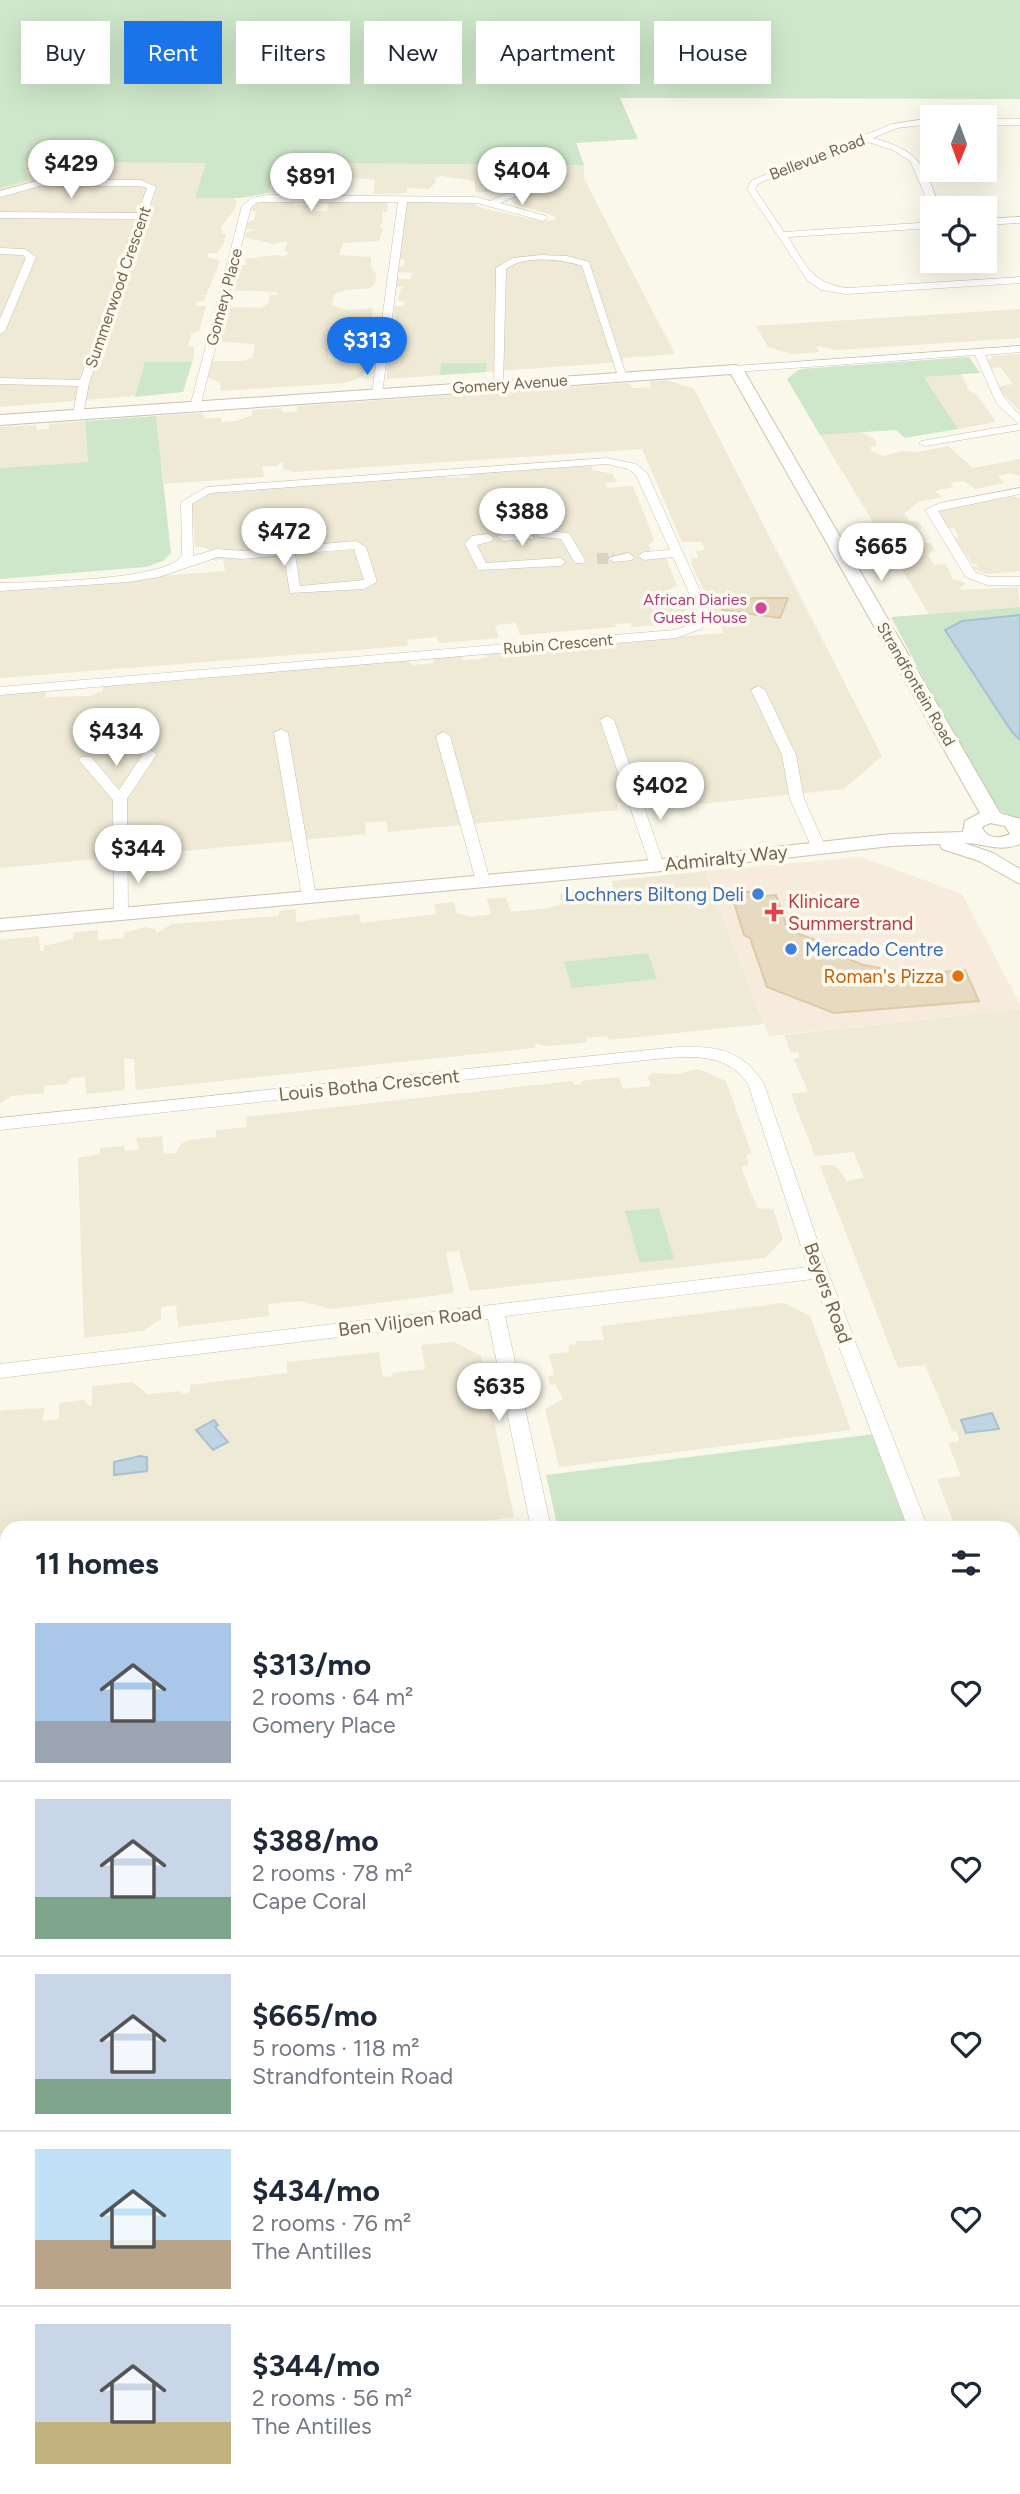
<!DOCTYPE html>
<meta charset="utf-8">
<style>
:root{--surface:#fff;--page:#f6f6f7;--text:#1f2937;--muted:#747a83;--line:#e0e1e3;--accent:#1a73e8}
body{margin:0;font-family:Figtree,sans-serif;background:var(--page);color:var(--text);height:100vh;display:flex;flex-direction:column;font-size:26px;white-space:nowrap}
*{box-sizing:border-box;margin:0}
p{font-size:23px;color:var(--muted)}
.icon{flex:none;width:38px;height:38px;fill:none;stroke:currentColor;stroke-width:2;stroke-linecap:round;stroke-linejoin:round}
.map{position:relative;flex:1;overflow:hidden}
.panel{position:absolute;left:0px;top:1521px;width:1020px;height:975px;display:flex;flex-direction:column;background:var(--surface);border-radius:21px 21px 0 0;box-shadow:0 7px 28px #0002}
.panel>*{flex:none}
.hud{position:absolute;left:21px;top:21px;width:978px;height:63px;display:flex;gap:14px}
.needle{width:46px;rotate:181deg}
.buttons{position:absolute;left:920px;top:105px;display:grid;gap:14px}
.buttons a{display:grid;place-items:center;width:77px;height:77px;border-radius:0px;background:var(--surface);box-shadow:0 7px 28px #0002;font-size:35px}
.price{position:absolute;translate:-50% -60px;padding:0 16px;border-radius:24px;background:#fff;color:#222;font-size:23px;line-height:46px;filter:drop-shadow(0 2px 4px #0008)}
.price::after{content:'';position:absolute;left:50%;top:42px;width:21px;height:16px;margin-left:-10px;background:inherit;clip-path:polygon(0 0,100% 0,50% 100%)}
.price.selected{background:var(--accent);color:#fff}
ul{padding:0;list-style:none}
li{display:flex;align-items:center;gap:21px;height:175px;padding:0 35px}
li+li{border-top:2px solid var(--line)}
li span{display:grid;place-items:center;flex:none;width:196px;height:140px;border-radius:0px;color:#555}
li>.icon{margin-inline-start:auto}
span .icon{width:84px;height:84px;fill:#fffc;stroke-width:1}
li b{font-size:30px}
h2{display:flex;justify-content:space-between;align-items:center;height:84px;padding:0 35px;font-size:30px}
.chip{padding:0 24px;border-radius:0px;background:var(--surface);box-shadow:0 7px 28px #0002;font-size:24px;line-height:63px}
.chip.selected{background:var(--accent);color:#fff}
.map>svg:first-child{display:block}
.residential{fill:#eeead6}
.commercial{fill:#f6ebdc}
.green{fill:#cee7ca}
.water{fill:#c0d5e2;stroke:#a8c1d3;stroke-width:2}
.building{fill:#e8dac0;stroke:#decaa7;stroke-width:2}
.lines{fill:none;stroke-linecap:round;stroke-linejoin:round}
.street-tunnel{stroke:#d8d3c4;stroke-width:11;stroke-dasharray:11 5;stroke-linecap:butt}
.street-casing{stroke:#c9c0ae;stroke-width:1}
.secondary-casing{stroke:#ccc2ad;stroke-width:2}
.street{fill:#fff;fill-rule:evenodd}
.secondary{fill:#fff;fill-rule:evenodd}
.hotel-dot{fill:#d1479c;stroke:#fdfbf0;stroke-width:2.5}
.shop-dot{fill:#3f7fe0;stroke:#fdfbf0;stroke-width:2.5}
.health-dot{fill:#e0444e;stroke:#fdfbf0;stroke-width:2.5}
.food-dot{fill:#e8710a;stroke:#fdfbf0;stroke-width:2.5}
.labels{text-anchor:middle;dominant-baseline:central;stroke-width:7;stroke-linejoin:round;paint-order:stroke}
.far-street-label{font-size:16px;fill:#736550;stroke:#fdfbf0}
.far-hotel-label{font-size:16px;fill:#b23c85;stroke:#fdfbf0;text-anchor:end}
.street-label{font-size:19px;fill:#736550;stroke:#fdfbf0}
.shop-label{font-size:19px;fill:#366cbe;stroke:#fdfbf0;text-anchor:end}
.health-label{font-size:19px;fill:#be3a42;stroke:#fdfbf0;text-anchor:start}
.food-label{font-size:19px;fill:#c56008;stroke:#fdfbf0;text-anchor:end}
</style>
<div class="map">
<svg width="1020" height="2494" viewBox="0 0 1020 2494">
<rect width="100%" height="100%" fill="#faf8ea"/>
<path class="residential" d="M0,162L584,165V179L675,354L622,358L624,362L386,379L390,344H395L396,339L394,306H404L405,302L398,300L401,288L406,287H394L395,279H410L413,273L395,272V268L404,266L405,260L399,259L407,203L417,200H463L482,208L539,221L555,220V216L514,204L510,198L545,184L544,181L524,179L493,192H476L474,181L441,176L435,178V183L429,189L407,188V193L377,194L373,193L375,180L348,177L343,179L341,186H333V190H340L339,192L256,193L233,198L237,201L234,210L221,227L222,234H226L224,243L217,253H209L207,257L220,261L218,267L206,295L196,296H206L204,301L196,302L195,306H206L199,331L191,334L188,347H194V356L183,392L0,407Z
M294,199L293,205H313V211H327L329,200H381L388,203L387,212H382L383,223L379,226L383,229L379,241L343,243L339,255L371,257V267L376,274L375,284L370,287L372,288L344,290L334,294L332,305L346,310L373,308L370,325L363,331L365,344L326,343L330,346L328,358L333,361H364L365,372L362,374L364,376L345,383L221,391L220,382L207,377L212,361H245L253,357L255,344L219,342L225,310L232,307L261,308L268,304L270,295H277V292L230,290L238,265H247L244,259L276,255L284,257L289,252L284,251L288,241L273,244L244,237L246,232L256,229H246L249,221L254,220L256,212L251,210L253,201Z
M1020,309V338L837,350L816,346L819,352L791,354L768,347L756,326Z
M1020,354V412L997,387L1013,384L1000,367L992,368L985,360L993,359L991,356Z
M961,374L969,391L975,393L996,422L958,429L924,377Z
M667,380L694,389L882,756L844,789L662,808L658,800L617,803L618,810L388,832L386,821L365,823L366,834L0,868V693L45,689L46,697L88,696L103,691L102,685L405,659L413,665L434,663L432,657L460,655L463,660L479,659L487,657L485,652L724,633L691,563V558H698L696,551L705,550L702,542H682L642,449L295,472L283,469V463H279L278,466H262L264,477L164,484L156,416L203,413L204,419L221,417L222,422L236,421L252,415V410L281,408L283,413L298,411L297,406L629,383L632,388H639L651,387L649,382Z
M85,421L88,462L0,468V427L36,425L37,430L49,429V424Z
M861,432L875,439L877,446L870,447L872,452L884,456L901,451L918,452L948,446L973,468L1020,459V476L1011,473L998,476L1005,483L976,489L963,481L950,483L954,487L935,491L942,497L918,502L904,514L910,521H918L922,528L915,529L924,543H931L935,550L928,554L934,565L946,564L953,579L966,583L958,590L1018,587L1020,607L929,614L820,435Z
M590,463L593,470L613,474L617,482L605,483L607,488L633,486L654,539L649,545L652,553L666,558L677,586L668,590L670,599L659,601L676,609H688L662,624L632,627L630,623L615,624L616,627L520,635L516,623L495,625L499,638L439,643L437,637L407,640L408,646L0,678V588L225,571L223,559L215,561L209,558L217,554L203,547H195L192,501L206,491L445,474L447,478L469,477L474,472Z
M1002,493L1020,498V571L987,574L974,569L973,567L979,566L972,563L953,538L959,537L954,528H945L937,513L940,509L991,499L988,494Z
M705,871L764,1024L609,1040L607,1036L586,1038L587,1042L573,1044L545,1046L536,1044L534,1048L136,1090L134,1059H124L125,1090L86,1094L85,1077L70,1078L67,1084L44,1086V1093L11,1096L0,1104V940L39,936L40,951H44V946L73,939V933L77,932L98,930V940L124,938V933L145,927L155,929L157,933L172,924L278,916L280,911L295,909L297,922L359,914L361,923L436,914L434,904L454,902L457,913L471,917L491,914L487,899L506,897L511,912L548,908L562,904L559,894L614,889L611,881Z
M1020,1009V1565L1013,1567V1528H956L937,1479L961,1476L948,1443L957,1442L959,1438L956,1431L953,1432L925,1365L898,1368L820,1166L835,1165L847,1181L864,1178L854,1152L815,1156L791,1094L808,1092L794,1059L800,1058L798,1052L791,1053L784,1035Z
M698,1069L726,1081L752,1154L746,1155L749,1164L741,1167L751,1193L758,1208L773,1209L783,1239L765,1258L470,1291L459,1251L446,1252L454,1293L332,1309L300,1301L268,1304L269,1316L178,1327L176,1305L161,1307V1319L143,1331L84,1338L78,1158L100,1154V1148L124,1146L125,1151L139,1150L136,1138L162,1136L164,1154L176,1153L181,1144L189,1140L216,1137V1130L247,1127L246,1117L253,1116L573,1081L574,1085L582,1084L581,1081L619,1077L623,1089L651,1086L648,1077L652,1073L678,1074Z
M783,1303L810,1316L851,1430L559,1467L545,1409L563,1399L555,1384L550,1385L548,1376L554,1375L549,1354L569,1352L568,1345L576,1344L575,1341L604,1340L601,1326Z
M454,1342L481,1356L488,1393L486,1395L489,1397L514,1517L463,1524V1528H7V1656L0,1657V1412L2,1410L45,1408L42,1421L59,1419V1403L84,1400L88,1405H92V1386L132,1382L147,1394L181,1391V1394L190,1393V1385L287,1373V1362L379,1352L383,1377L392,1376L393,1373L425,1369L421,1345Z
M1020,1637V1724L1013,1706V1638Z
M7,1770V2063L0,2064V1771Z
M7,2172V2488L88,2489L86,2494H0V2173Z"/>
<path class="commercial" d="M861,857L962,894L1020,1004V1009L769,1036L705,871Z"/>
<path class="green" d="M0,0H1020V99L620,98L638,139L576,143L584,165L277,163L268,193L241,198H195L206,163L23,162L28,180L0,188Z
M969,357L980,373L924,377L958,429L905,438L896,430L820,435L787,379L800,369Z
M145,362H192L183,392L135,397Z
M441,363H486V372L440,375Z
M156,416L171,553L163,561L146,567L0,579V468L88,462L85,421Z
M1020,607V819L998,810L990,804L891,617Z
M648,953L657,979L572,988L564,962Z
M659,1208L674,1259L640,1263L625,1211Z
M874,1434L908,1528H558L546,1475Z
M1013,1814L1020,1832V1926L1013,1930Z
M1013,1961H1020V2494H152L154,2488H1013Z"/>
<path class="water" d="M1020,615V740L1012,732L945,630L962,621Z
M992,1413L999,1429L966,1433L961,1420Z
M214,1420L218,1425L215,1427L228,1442L213,1450L196,1430Z
M140,1456L147,1457V1471L114,1475V1462Z"/>
<path class="building" d="M755,598H788L780,618L722,610V603Z
M762,891L763,896L776,895L788,930L815,940L834,953L863,965L887,969L886,977L965,970L979,1001L834,1013L767,987L750,938L744,935L731,893Z"/>
<g class="lines">
<path class="street-tunnel" d="M597,559L614,558"/>
<g class="street-casing">
<path id="street" d="M933,118V124L897,128L873,138C920,151 924,164 940,208H931L910,161L893,150L865,141L768,179L758,184L755,189L784,232L933,222V228L788,237C806,265 811,283 847,288L1020,277V283L847,294L821,290L808,281L747,189L752,180L892,124Z
M985,119H1020V125H985Z
M40,180H141L156,187L89,383L83,415L78,418L73,415L78,386L0,384V378L80,380L136,219L0,218V212L138,213L147,188L140,186H40L0,197V191Z
M539,180L542,185L500,203L546,216L548,218L543,221L477,203L407,202L382,394L377,397L372,394L398,202H258L251,207L200,407L195,410L190,407L242,206L252,198L267,195L477,197L490,201Z
M1020,217V223L985,225V219Z
M0,248L25,249L36,257L5,331L0,334V319L26,258L23,255L0,254Z
M541,255L567,256L589,262L627,378L618,376L582,266C561,259 524,255 506,269L503,385L494,387L496,268L513,258Z
M1020,346V352L985,355L1003,396L1020,416V430L925,446L919,443L921,441L1019,424L997,404L975,355L736,372L731,369L736,366Z
M607,458L636,464L647,473L710,613L701,629L676,638L0,695V687L674,630L692,624L698,613L673,557L644,560L638,556L644,552L670,550L636,475L628,469L607,464L210,493L192,504L193,556L217,549L242,551L356,541L366,547L377,582L364,589L290,593L284,555L242,559L218,557L159,577L128,582L0,591V583C32,582 168,581 182,555L181,502L207,487ZM354,549L364,580L300,586L295,554Z
M1020,488V494L938,511L975,572L989,577H1020V585H987L966,577L925,510L940,503Z
M544,531L569,533L585,560L583,563H575L561,539L540,537L538,535Z
M529,532L533,533V539L503,541L497,537L503,533Z
M488,534L494,538L492,541L477,545L486,563L560,558L566,562L560,566L478,570L465,544L472,536Z
M628,553L634,557L632,560L614,562L608,558Z
M758,686L765,690L796,755L804,799L826,848L824,851H814L812,848L790,799L782,755L751,690Z
M607,716L614,720L664,865L662,868H652L650,865L600,720Z
M281,729L288,733L316,896L309,900L302,896L274,733Z
M443,732L450,736L490,881L488,884H478L476,881L436,736Z
M150,750L157,754L127,799L128,914L121,918L114,914L113,800L79,760L81,757H91L119,790L145,751Z
M677,1047C716,1046 742,1049 764,1084L828,1272L928,1528H908L813,1279L505,1316L551,1528H531L488,1319L0,1378V1364L808,1267L748,1084C724,1049 683,1057 646,1060L0,1130V1118Z
M1020,1592V1608L1013,1609V1593Z
M7,1678V1696L0,1697V1679Z
M1013,1778L1020,1781V1817L1013,1814Z
M1020,1929V1951L1013,1952V1930Z
M7,2094V2118L0,2119V2095Z
M123,2488H151L149,2494H121Z"/>
</g>
<g class="secondary-casing">
<path id="secondary" d="M736,365L743,369L1000,813L1020,819V844C999,853 985,843 964,843L993,853L1020,869V884L979,861L942,849L940,844L891,846L695,868L0,931V919L695,856L891,834L963,832L965,821L980,813L731,374L0,425V415ZM990,823L1005,826L1010,834C1000,839 986,839 982,827Z"/>
</g>
<use href="#street" class="street"/>
<use href="#secondary" class="secondary"/>
</g>
<circle class="hotel-dot" cx="761" cy="608" r="7"/>
<g class="shop-dot">
<circle cx="758" cy="894" r="7"/>
<circle cx="791" cy="949" r="7"/>
</g>
<path class="health-dot" d="M770.5 901.5h7v7h7v7h-7v7h-7v-7h-7v-7h7z"/>
<circle class="food-dot" cx="958" cy="976" r="7"/>
<g class="labels">
<g class="far-street-label">
<text transform="translate(817 157) rotate(-21)">Bellevue Road</text>
<text transform="translate(118 287) rotate(-71)">Summerwood Crescent</text>
<text transform="translate(224 297) rotate(-75)">Gomery Place</text>
<text transform="translate(510 384) rotate(-4)">Gomery Avenue</text>
<text transform="translate(558 644) rotate(-5)">Rubin Crescent</text>
<text transform="translate(916 684) rotate(60)">Strandfontein Road</text>
</g>
<g class="far-hotel-label">
<text x="747" y="599">African Diaries<tspan x="747" dy="18">Guest House</tspan></text>
</g>
<g class="street-label">
<text transform="translate(726 858) rotate(-6)">Admiralty Way</text>
<text transform="translate(369 1085) rotate(-6)">Louis Botha Crescent</text>
<text transform="translate(828 1293) rotate(70)">Beyers Road</text>
<text transform="translate(410 1321) rotate(-7)">Ben Viljoen Road</text>
</g>
<g class="shop-label">
<text x="744" y="894">Lochners Biltong Deli</text>
<text x="805" y="949" text-anchor="start">Mercado Centre</text>
</g>
<g class="health-label">
<text x="788" y="901">Klinicare<tspan x="788" dy="22">Summerstrand</tspan></text>
</g>
<g class="food-label">
<text x="944" y="976">Roman's Pizza</text>
</g>
</g>
</svg>
<div class="buttons">
<a><svg class="needle" viewBox="-14 -14 28 28"><path d="M0-13l5 13h-10z" fill="#e53935"/><path d="M0 13l5-13h-10z" fill="#747a83"/></svg></a>
<a><svg class="icon" aria-label="locate" viewBox="0 0 24 24"><circle cx="12" cy="12" r="6"/><path d="M12 2v4M12 18v4M2 12h4M18 12h4"/></svg></a>
</div>
<b class="price" style="left:71px;top:200px">$429</b>
<b class="price" style="left:522px;top:207px">$404</b>
<b class="price" style="left:311px;top:213px">$891</b>
<b class="price selected" style="left:367px;top:377px">$313</b>
<b class="price" style="left:522px;top:548px">$388</b>
<b class="price" style="left:284px;top:568px">$472</b>
<b class="price" style="left:881px;top:583px">$665</b>
<b class="price" style="left:116px;top:768px">$434</b>
<b class="price" style="left:660px;top:822px">$402</b>
<b class="price" style="left:138px;top:885px">$344</b>
<b class="price" style="left:499px;top:1423px">$635</b>
<div class="hud">
<a class="chip">Buy</a>
<a class="chip selected">Rent</a>
<a class="chip">Filters</a>
<a class="chip">New</a>
<a class="chip">Apartment</a>
<a class="chip">House</a>
</div>
<section class="panel">
<h2>11 homes<svg class="icon" aria-label="filters" viewBox="0 0 24 24"><path d="M4 7h16M4 17h16"/><circle cx="9" cy="7" r="2"/><circle cx="15" cy="17" r="2"/></svg></h2>
<ul>
<li><span style="background:linear-gradient(#a9c7e8 70%,#9aa5b1 0)"><svg class="icon" aria-label="home" viewBox="0 0 24 24"><path d="M3 11l9-7 9 7M6 9v11h12V9"/></svg></span><div><b>$313/mo</b><p>2 rooms · 64 m²</p><p>Gomery Place</p></div><svg class="icon" aria-label="heart" viewBox="0 0 24 24"><path d="M12 20l-8-8c-3-5 5-10 8-4 3-6 11-1 8 4z"/></svg></li>
<li><span style="background:linear-gradient(#c9d6e8 70%,#7fa58c 0)"><svg class="icon" aria-label="home" viewBox="0 0 24 24"><path d="M3 11l9-7 9 7M6 9v11h12V9"/></svg></span><div><b>$388/mo</b><p>2 rooms · 78 m²</p><p>Cape Coral</p></div><svg class="icon" aria-label="heart" viewBox="0 0 24 24"><path d="M12 20l-8-8c-3-5 5-10 8-4 3-6 11-1 8 4z"/></svg></li>
<li><span style="background:linear-gradient(#c9d6e8 75%,#7fa58c 0)"><svg class="icon" aria-label="home" viewBox="0 0 24 24"><path d="M3 11l9-7 9 7M6 9v11h12V9"/></svg></span><div><b>$665/mo</b><p>5 rooms · 118 m²</p><p>Strandfontein Road</p></div><svg class="icon" aria-label="heart" viewBox="0 0 24 24"><path d="M12 20l-8-8c-3-5 5-10 8-4 3-6 11-1 8 4z"/></svg></li>
<li><span style="background:linear-gradient(#bfe0f5 65%,#b9a48a 0)"><svg class="icon" aria-label="home" viewBox="0 0 24 24"><path d="M3 11l9-7 9 7M6 9v11h12V9"/></svg></span><div><b>$434/mo</b><p>2 rooms · 76 m²</p><p>The Antilles</p></div><svg class="icon" aria-label="heart" viewBox="0 0 24 24"><path d="M12 20l-8-8c-3-5 5-10 8-4 3-6 11-1 8 4z"/></svg></li>
<li><span style="background:linear-gradient(#c9d6e8 70%,#c2b280 0)"><svg class="icon" aria-label="home" viewBox="0 0 24 24"><path d="M3 11l9-7 9 7M6 9v11h12V9"/></svg></span><div><b>$344/mo</b><p>2 rooms · 56 m²</p><p>The Antilles</p></div><svg class="icon" aria-label="heart" viewBox="0 0 24 24"><path d="M12 20l-8-8c-3-5 5-10 8-4 3-6 11-1 8 4z"/></svg></li>
</ul>
</section>
</div>
